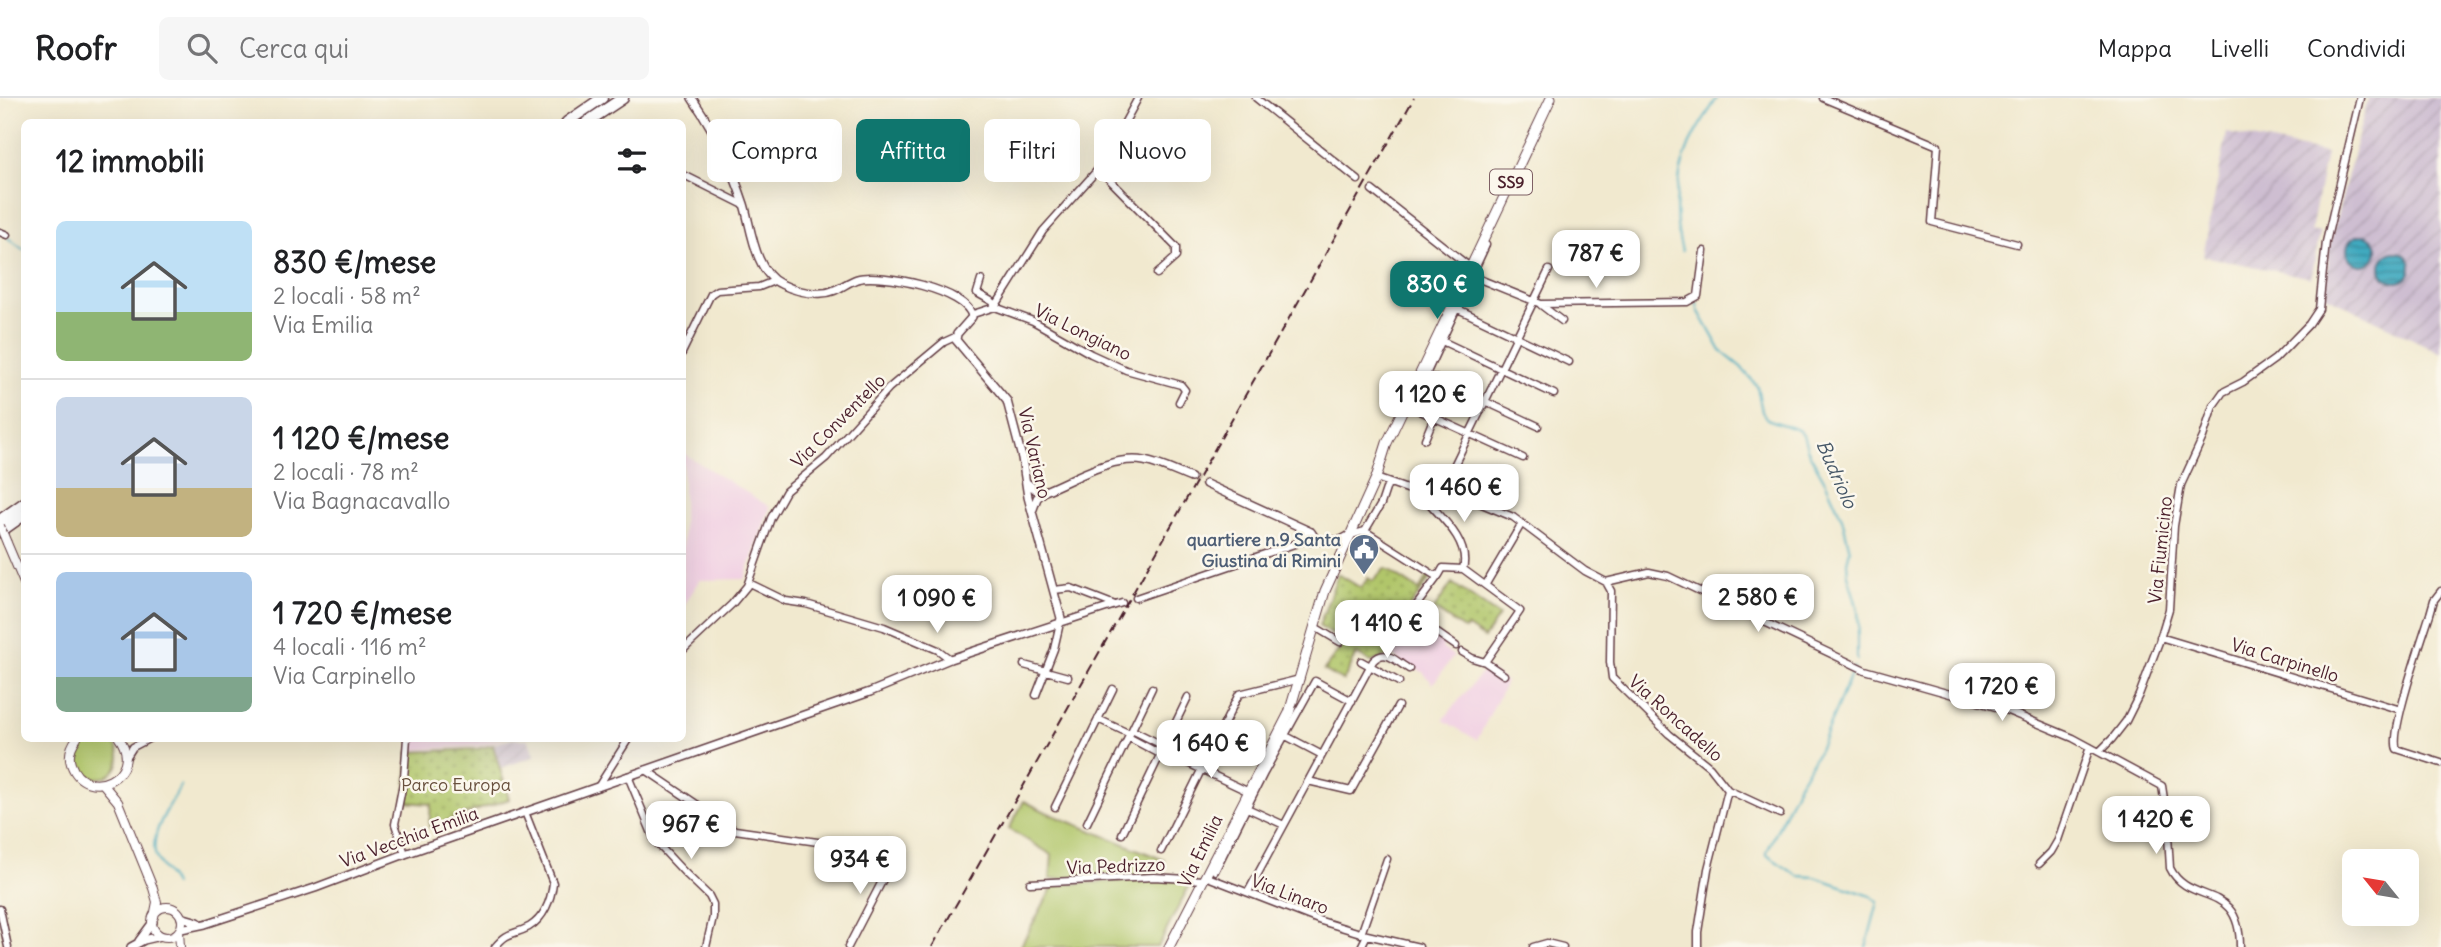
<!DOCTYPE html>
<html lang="it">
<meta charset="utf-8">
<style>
:root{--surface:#fff;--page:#f6f6f6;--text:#202124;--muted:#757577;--line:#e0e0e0;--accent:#0f766e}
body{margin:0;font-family:Delius,sans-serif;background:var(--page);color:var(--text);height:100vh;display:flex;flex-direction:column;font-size:26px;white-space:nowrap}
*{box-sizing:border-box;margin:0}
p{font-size:23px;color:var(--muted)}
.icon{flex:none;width:38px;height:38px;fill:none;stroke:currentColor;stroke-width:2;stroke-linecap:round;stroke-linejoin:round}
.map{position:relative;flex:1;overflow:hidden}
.side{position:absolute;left:21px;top:21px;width:665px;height:623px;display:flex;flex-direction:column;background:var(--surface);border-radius:10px;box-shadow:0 7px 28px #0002}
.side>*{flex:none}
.banner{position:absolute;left:707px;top:21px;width:665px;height:63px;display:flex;gap:14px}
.needle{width:46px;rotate:300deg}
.fabs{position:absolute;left:2342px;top:751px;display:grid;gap:14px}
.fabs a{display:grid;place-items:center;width:77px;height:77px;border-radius:10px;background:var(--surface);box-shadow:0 7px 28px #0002;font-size:35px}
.price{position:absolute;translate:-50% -60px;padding:0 16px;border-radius:14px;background:#fff;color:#222;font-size:23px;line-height:46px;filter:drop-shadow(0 2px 4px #0008)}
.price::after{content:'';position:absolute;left:50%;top:42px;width:21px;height:16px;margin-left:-10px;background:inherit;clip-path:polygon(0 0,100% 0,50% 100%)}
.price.selected{background:var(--accent);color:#fff}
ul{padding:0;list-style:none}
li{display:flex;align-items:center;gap:21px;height:175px;padding:0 35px}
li+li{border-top:2px solid var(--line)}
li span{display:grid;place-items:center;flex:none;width:196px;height:140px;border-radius:10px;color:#555}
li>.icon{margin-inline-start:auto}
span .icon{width:84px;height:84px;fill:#fffc;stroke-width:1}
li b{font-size:30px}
h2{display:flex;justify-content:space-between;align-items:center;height:84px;padding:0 35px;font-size:30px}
.chip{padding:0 24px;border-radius:10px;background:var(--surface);box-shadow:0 7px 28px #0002;font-size:24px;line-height:63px}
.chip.selected{background:var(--accent);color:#fff}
header{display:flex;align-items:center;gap:42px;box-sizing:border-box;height:98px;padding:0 35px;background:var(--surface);border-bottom:2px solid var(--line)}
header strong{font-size:33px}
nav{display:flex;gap:38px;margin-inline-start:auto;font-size:24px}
.search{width:490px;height:63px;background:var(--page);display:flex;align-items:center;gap:18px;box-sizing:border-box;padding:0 24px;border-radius:10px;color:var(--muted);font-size:26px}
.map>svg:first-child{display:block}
.built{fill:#f1d0e3}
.industrial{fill:url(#industrial-furrows)}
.green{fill:#b1c66a;stroke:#7e724a;stroke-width:2}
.park{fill:url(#park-dots);stroke:#7e724a;stroke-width:2}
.water{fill:url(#water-rules);stroke:#456476;stroke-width:2}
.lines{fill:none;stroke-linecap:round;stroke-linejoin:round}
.stream{stroke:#40aac0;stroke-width:2}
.tertiary-tunnel{stroke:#d0c1ae;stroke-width:7;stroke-dasharray:7 3.5;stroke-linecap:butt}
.minor-casing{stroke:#633d44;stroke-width:9}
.tertiary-casing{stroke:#633d44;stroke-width:10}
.secondary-casing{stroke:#633d44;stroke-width:10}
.primary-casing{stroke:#633d44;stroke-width:11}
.motorway-casing{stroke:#633d44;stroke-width:13}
.minor{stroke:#fff;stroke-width:6}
.tertiary{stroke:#fff;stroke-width:7}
.secondary{stroke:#fff;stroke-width:8}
.primary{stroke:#fff;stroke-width:9}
.motorway{stroke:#fff;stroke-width:10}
.rail{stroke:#4a1f2b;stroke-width:2;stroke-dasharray:10 5;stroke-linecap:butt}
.secondary-bridge-casing{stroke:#633d44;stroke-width:10;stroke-linecap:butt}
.secondary-bridge{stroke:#fff;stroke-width:8}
.labels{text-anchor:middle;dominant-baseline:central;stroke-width:5;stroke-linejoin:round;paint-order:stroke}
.shield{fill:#fbf7ec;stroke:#7f6065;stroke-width:2}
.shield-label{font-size:16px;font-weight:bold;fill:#4a1f2b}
.street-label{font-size:18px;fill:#4a1f2b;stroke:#fbf7ec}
.service-label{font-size:18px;font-weight:bold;fill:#4e5e75;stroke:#fbf7ec;text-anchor:end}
.park-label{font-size:18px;fill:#69513e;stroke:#fbf7ec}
.water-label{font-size:19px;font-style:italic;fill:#465767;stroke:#fbf7ec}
</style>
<header>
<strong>Roofr</strong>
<div class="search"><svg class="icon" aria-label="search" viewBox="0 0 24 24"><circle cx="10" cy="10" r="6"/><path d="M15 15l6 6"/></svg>Cerca qui</div>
<nav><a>Mappa</a><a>Livelli</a><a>Condividi</a></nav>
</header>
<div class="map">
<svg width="2441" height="849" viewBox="0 0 2441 849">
<defs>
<pattern id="industrial-furrows" width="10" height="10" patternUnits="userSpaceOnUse" patternTransform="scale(1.75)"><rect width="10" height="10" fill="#cebed1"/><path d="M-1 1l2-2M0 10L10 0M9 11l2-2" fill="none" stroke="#b2a3b4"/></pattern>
<pattern id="park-dots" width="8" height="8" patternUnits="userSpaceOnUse" patternTransform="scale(1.75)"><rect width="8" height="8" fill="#b1c66a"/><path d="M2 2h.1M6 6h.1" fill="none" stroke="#92a057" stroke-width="1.8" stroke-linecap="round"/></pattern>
<pattern id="water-rules" width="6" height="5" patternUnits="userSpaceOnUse" patternTransform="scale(1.75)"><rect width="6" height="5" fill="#40aac0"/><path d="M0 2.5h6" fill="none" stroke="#388a9c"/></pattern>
</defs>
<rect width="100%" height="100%" fill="#fbf7ec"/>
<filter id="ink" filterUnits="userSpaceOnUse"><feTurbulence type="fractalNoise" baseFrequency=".0143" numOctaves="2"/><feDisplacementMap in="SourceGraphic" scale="14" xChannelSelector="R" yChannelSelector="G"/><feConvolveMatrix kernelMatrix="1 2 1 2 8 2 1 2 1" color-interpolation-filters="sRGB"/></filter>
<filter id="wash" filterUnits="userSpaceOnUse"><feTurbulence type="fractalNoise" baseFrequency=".00686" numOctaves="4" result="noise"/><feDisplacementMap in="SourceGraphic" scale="28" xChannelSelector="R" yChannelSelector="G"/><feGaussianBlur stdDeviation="1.57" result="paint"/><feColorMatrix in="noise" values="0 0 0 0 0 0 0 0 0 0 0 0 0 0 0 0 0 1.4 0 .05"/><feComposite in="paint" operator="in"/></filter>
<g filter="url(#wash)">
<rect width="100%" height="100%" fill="#f1e9cf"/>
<path class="built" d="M683,355L770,409L745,481L700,482L683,509Z
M1417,525L1445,545L1442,550L1454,558L1433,586L1423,574L1408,568L1393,558Z
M1486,569L1506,584L1477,642L1443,622Z
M410,641H507L479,648L410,652Z"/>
<path class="industrial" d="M2368,0H2441V255L2326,198L2329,149Z
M2227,35L2326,55L2311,133L2320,135L2311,180L2203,158Z
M512,641H528L535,658L501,670L494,646Z"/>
<path class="green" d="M77 659a21 21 0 1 1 42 0a21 21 0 1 1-42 0Z
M1024,703L1048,715L1164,762L1157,776L1050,781L1052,757L1009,731Z
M1153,781L1191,784L1158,849H1020L1054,787Z"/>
<path class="park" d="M1385,470L1419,492L1429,477L1432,478L1405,516L1416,524L1392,557L1371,564L1357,556L1343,583L1324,572L1345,544L1319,528L1338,476L1361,490L1368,480L1373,483Z
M1452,485L1499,518L1484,540L1468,529L1465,532L1434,511Z
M493,647L509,701L429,729L431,706L405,704L409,654L477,651Z"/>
<path class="water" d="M2347 152a15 15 0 1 1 30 0a15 15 0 1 1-30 0Z
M2381 169a15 15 0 1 1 30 0a15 15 0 1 1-30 0Z"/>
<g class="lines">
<path class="stream" d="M8,140L24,152
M1682,153C1671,115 1676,67 1697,32C1703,21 1711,11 1717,0
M1697,205L1698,212L1721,253L1741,269L1757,288L1762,314L1767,321L1798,332L1803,337L1808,353L1826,385L1842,420L1850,452L1847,464L1848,477L1858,512L1859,529L1857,538V562
M1854,569L1819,652L1798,687L1767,754V757L1798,778L1815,779L1871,798L1878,804L1866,849
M174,787C169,777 160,768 156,759C148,736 171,706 181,687"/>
</g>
</g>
<g filter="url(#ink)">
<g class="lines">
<path class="tertiary-tunnel" d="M1191,380L1206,386"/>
<g class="minor-casing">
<path id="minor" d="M1256,0L1358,82
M1823,0L1938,48L1932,124L2017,146
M1119,34L1160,76
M1099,71L1176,149V159L1157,176
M682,76L744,107
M1372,92L1470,169
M0,134L7,137
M1467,176L1541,206L1687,204L1698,198L1704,153
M981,182L977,195L993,204L995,209L1033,223L1091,256L1126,272L1181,287L1185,292L1179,304
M1541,207L1562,223
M1458,211L1569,264
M973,216L995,209L1043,133L1101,68L1138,0
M1442,243L1554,296
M682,255L711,196L717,192L759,189L774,183
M1426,276L1538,328
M1409,308L1523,360
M1411,309L1486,147
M1425,341L1434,319
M1455,368L1504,392
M1376,380L1421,396L1477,404L1513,419L1585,473L1606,484L1649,474L1668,478L1865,572L2003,611L2073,640L2162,688L2167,721L2170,770C2189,809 2240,782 2240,849
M1446,384L1549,172
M1421,396C1437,416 1471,442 1463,471
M1365,433L1434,477H1439L1443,470L1463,471
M1351,437L1365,433L1381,406L1388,385
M1463,471L1520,513L1485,564L1504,577
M1439,477L1410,516L1456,548
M1606,484L1611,493L1610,564L1612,580L1669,636L1710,669L1728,692L1708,771L1698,834V849
M749,485L786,503L806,506L884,529L938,552L950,561
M1486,486L1522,425
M1054,492L1071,490L1115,507
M2441,493L2434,502L2430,516C2423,538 2389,635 2397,651L2441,665
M1136,500L1306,442
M1315,529L1340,544
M2160,539L2401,612
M682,553L732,506L747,488L771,420L786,393L826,360L889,290L944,244L955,239
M1462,554L1472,560L1485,564
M1361,563L1399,584
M1024,567L1068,579
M1036,597L1054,551L1060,525L1122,505
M1098,621L1130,636
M1132,632L1164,648
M1286,638L1322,657
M1128,639L1160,656
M1162,653L1247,693
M2099,654L2112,641L2126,623L2139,597L2159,544L2169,511L2174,428L2181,387L2203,339L2213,308L2223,294L2243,284L2275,261L2309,226L2319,211L2326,144L2360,0
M126,660L133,649L150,640
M646,672L735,732L893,755L894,760L848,849
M628,678L655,743L684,774L709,798L713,806V819L706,849
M1308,683L1351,693L1398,608
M598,689L629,640
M1728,692L1780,716
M1055,709L1113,591
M1247,710L1284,727
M682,719L693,704
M1087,725L1152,590
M1122,736L1188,599
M1161,753L1239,596L1300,581
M405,756L395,726L404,680L407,640
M2039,766L2051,754L2058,742L2090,649
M1215,773L1264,675L1315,583L1352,603
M1205,778L1321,823L1367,837L1419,849
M1030,785L1154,779L1203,782
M1248,794L1373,563C1386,549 1396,564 1409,571
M0,811L8,849
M1361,836L1387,761
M495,849C509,832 512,838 529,829C544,820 551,802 553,785L525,714
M1361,849L1367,837
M1533,849L1547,845L1563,849"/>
</g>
<g class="tertiary-casing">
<path id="tertiary" d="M1027,385L1036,392L1045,393L1037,400L1033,411
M1206,386L1311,434
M1045,393C1075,381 1112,357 1144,363C1160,366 1176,374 1191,380
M1300,430L1306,442L1310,444L1315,440L1311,434L1305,437
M1313,443L1341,442L1350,437
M181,819L198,824
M181,831L205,826L315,790L405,756L870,594L950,561L1060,525L1061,520L1028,399L1022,360L1007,303L956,242L957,236L972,219C969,192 879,174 857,181C845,185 836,195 822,195C809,196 793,192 781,186C755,175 751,129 744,106C739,91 733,75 726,61C717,39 705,19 692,0
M139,843L153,824
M131,849L144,842L161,838"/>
</g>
<g class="secondary-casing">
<path id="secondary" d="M7,445L24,485
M77,640C71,648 68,657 71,666C85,707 146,677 119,640
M103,686L118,704L153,790L157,804L154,819
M152 824a15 15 0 1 1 30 0a15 15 0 1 1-30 0Z
M179,833L180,849"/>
</g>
<g class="primary-casing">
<path id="primary" d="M1169,849L1289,615L1325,493L1376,380L1387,345L1551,0"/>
</g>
<g class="motorway-casing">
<path id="motorway" d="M567,24L602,0
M587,24L623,0
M0,422L24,405
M0,434L24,417"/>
</g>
<use href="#minor" class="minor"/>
<use href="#tertiary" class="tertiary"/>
<use href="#secondary" class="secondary"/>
<use href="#primary" class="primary"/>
<use href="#motorway" class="motorway"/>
<path class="rail" d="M932,849L1414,0"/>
<g class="secondary-bridge-casing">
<path id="secondary-bridge" d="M0,428L7,445"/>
</g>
<use href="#secondary-bridge" class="secondary-bridge"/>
</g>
</g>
<defs>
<g id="civic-pin" transform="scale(1.575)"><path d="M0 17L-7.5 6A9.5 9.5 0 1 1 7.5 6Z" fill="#5c6f8a" stroke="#fbf7ec"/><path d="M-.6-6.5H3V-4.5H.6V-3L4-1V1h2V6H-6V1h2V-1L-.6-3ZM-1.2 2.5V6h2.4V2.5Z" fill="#fff"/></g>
</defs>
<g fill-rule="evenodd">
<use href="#civic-pin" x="1364" y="451"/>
</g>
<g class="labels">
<rect class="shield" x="1490" y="71.5" width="42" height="25" rx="5"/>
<g class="shield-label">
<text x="1511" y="84">SS9</text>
</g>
<g class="street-label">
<text transform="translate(1083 234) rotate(26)">Via Longiano</text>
<text transform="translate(838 323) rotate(-45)">Via Conventello</text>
<text transform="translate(1035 355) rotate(77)">Via Variano</text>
<text transform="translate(2160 452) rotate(-84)">Via Fiumicino</text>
<text transform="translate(2285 562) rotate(17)">Via Carpinello</text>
<text transform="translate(1676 620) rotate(42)">Via Roncadello</text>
<text transform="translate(409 739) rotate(-20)">Via Vecchia Emilia</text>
<text transform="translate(1200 753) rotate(-64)">Via Emilia</text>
<text transform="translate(1116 768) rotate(-2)">Via Pedrizzo</text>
<text transform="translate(1290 796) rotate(21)">Via Linaro</text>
</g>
<g class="service-label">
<text x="1341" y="441">quartiere n.9 Santa<tspan x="1341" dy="21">Giustina di Rimini</tspan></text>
</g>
<g class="park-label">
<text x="456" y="686">Parco Europa</text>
</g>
<g class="water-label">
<text transform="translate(1837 376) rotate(66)">Budriolo</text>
</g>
</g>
</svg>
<div class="fabs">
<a><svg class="needle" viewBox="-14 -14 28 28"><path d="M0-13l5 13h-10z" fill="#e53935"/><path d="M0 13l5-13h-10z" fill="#757577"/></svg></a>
</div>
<b class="price" style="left:1596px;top:192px">787 €</b>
<b class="price selected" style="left:1437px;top:223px">830 €</b>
<b class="price" style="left:1431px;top:333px">1 120 €</b>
<b class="price" style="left:1464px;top:426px">1 460 €</b>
<b class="price" style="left:1758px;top:536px">2 580 €</b>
<b class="price" style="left:937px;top:537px">1 090 €</b>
<b class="price" style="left:1387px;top:562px">1 410 €</b>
<b class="price" style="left:2002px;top:625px">1 720 €</b>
<b class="price" style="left:1211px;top:682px">1 640 €</b>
<b class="price" style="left:2156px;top:758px">1 420 €</b>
<b class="price" style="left:691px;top:763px">967 €</b>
<b class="price" style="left:860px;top:798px">934 €</b>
<div class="banner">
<a class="chip">Compra</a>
<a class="chip selected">Affitta</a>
<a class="chip">Filtri</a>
<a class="chip">Nuovo</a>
</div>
<section class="side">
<h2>12 immobili<svg class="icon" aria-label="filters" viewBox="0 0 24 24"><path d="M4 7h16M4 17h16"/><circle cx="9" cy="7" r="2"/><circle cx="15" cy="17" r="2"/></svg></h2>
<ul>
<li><span style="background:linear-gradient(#bfe0f5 65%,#8fb573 0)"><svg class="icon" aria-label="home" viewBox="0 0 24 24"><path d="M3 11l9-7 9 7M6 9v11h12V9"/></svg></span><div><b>830 €/mese</b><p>2 locali · 58 m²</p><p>Via Emilia</p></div></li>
<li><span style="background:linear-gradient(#c9d6e8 65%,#c2b280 0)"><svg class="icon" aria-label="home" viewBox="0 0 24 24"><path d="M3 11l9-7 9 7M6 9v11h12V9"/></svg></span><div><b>1 120 €/mese</b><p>2 locali · 78 m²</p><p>Via Bagnacavallo</p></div></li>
<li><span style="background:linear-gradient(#a9c7e8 75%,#7fa58c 0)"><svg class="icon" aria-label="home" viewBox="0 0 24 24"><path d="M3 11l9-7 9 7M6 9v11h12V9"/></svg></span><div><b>1 720 €/mese</b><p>4 locali · 116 m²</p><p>Via Carpinello</p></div></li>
</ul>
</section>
</div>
